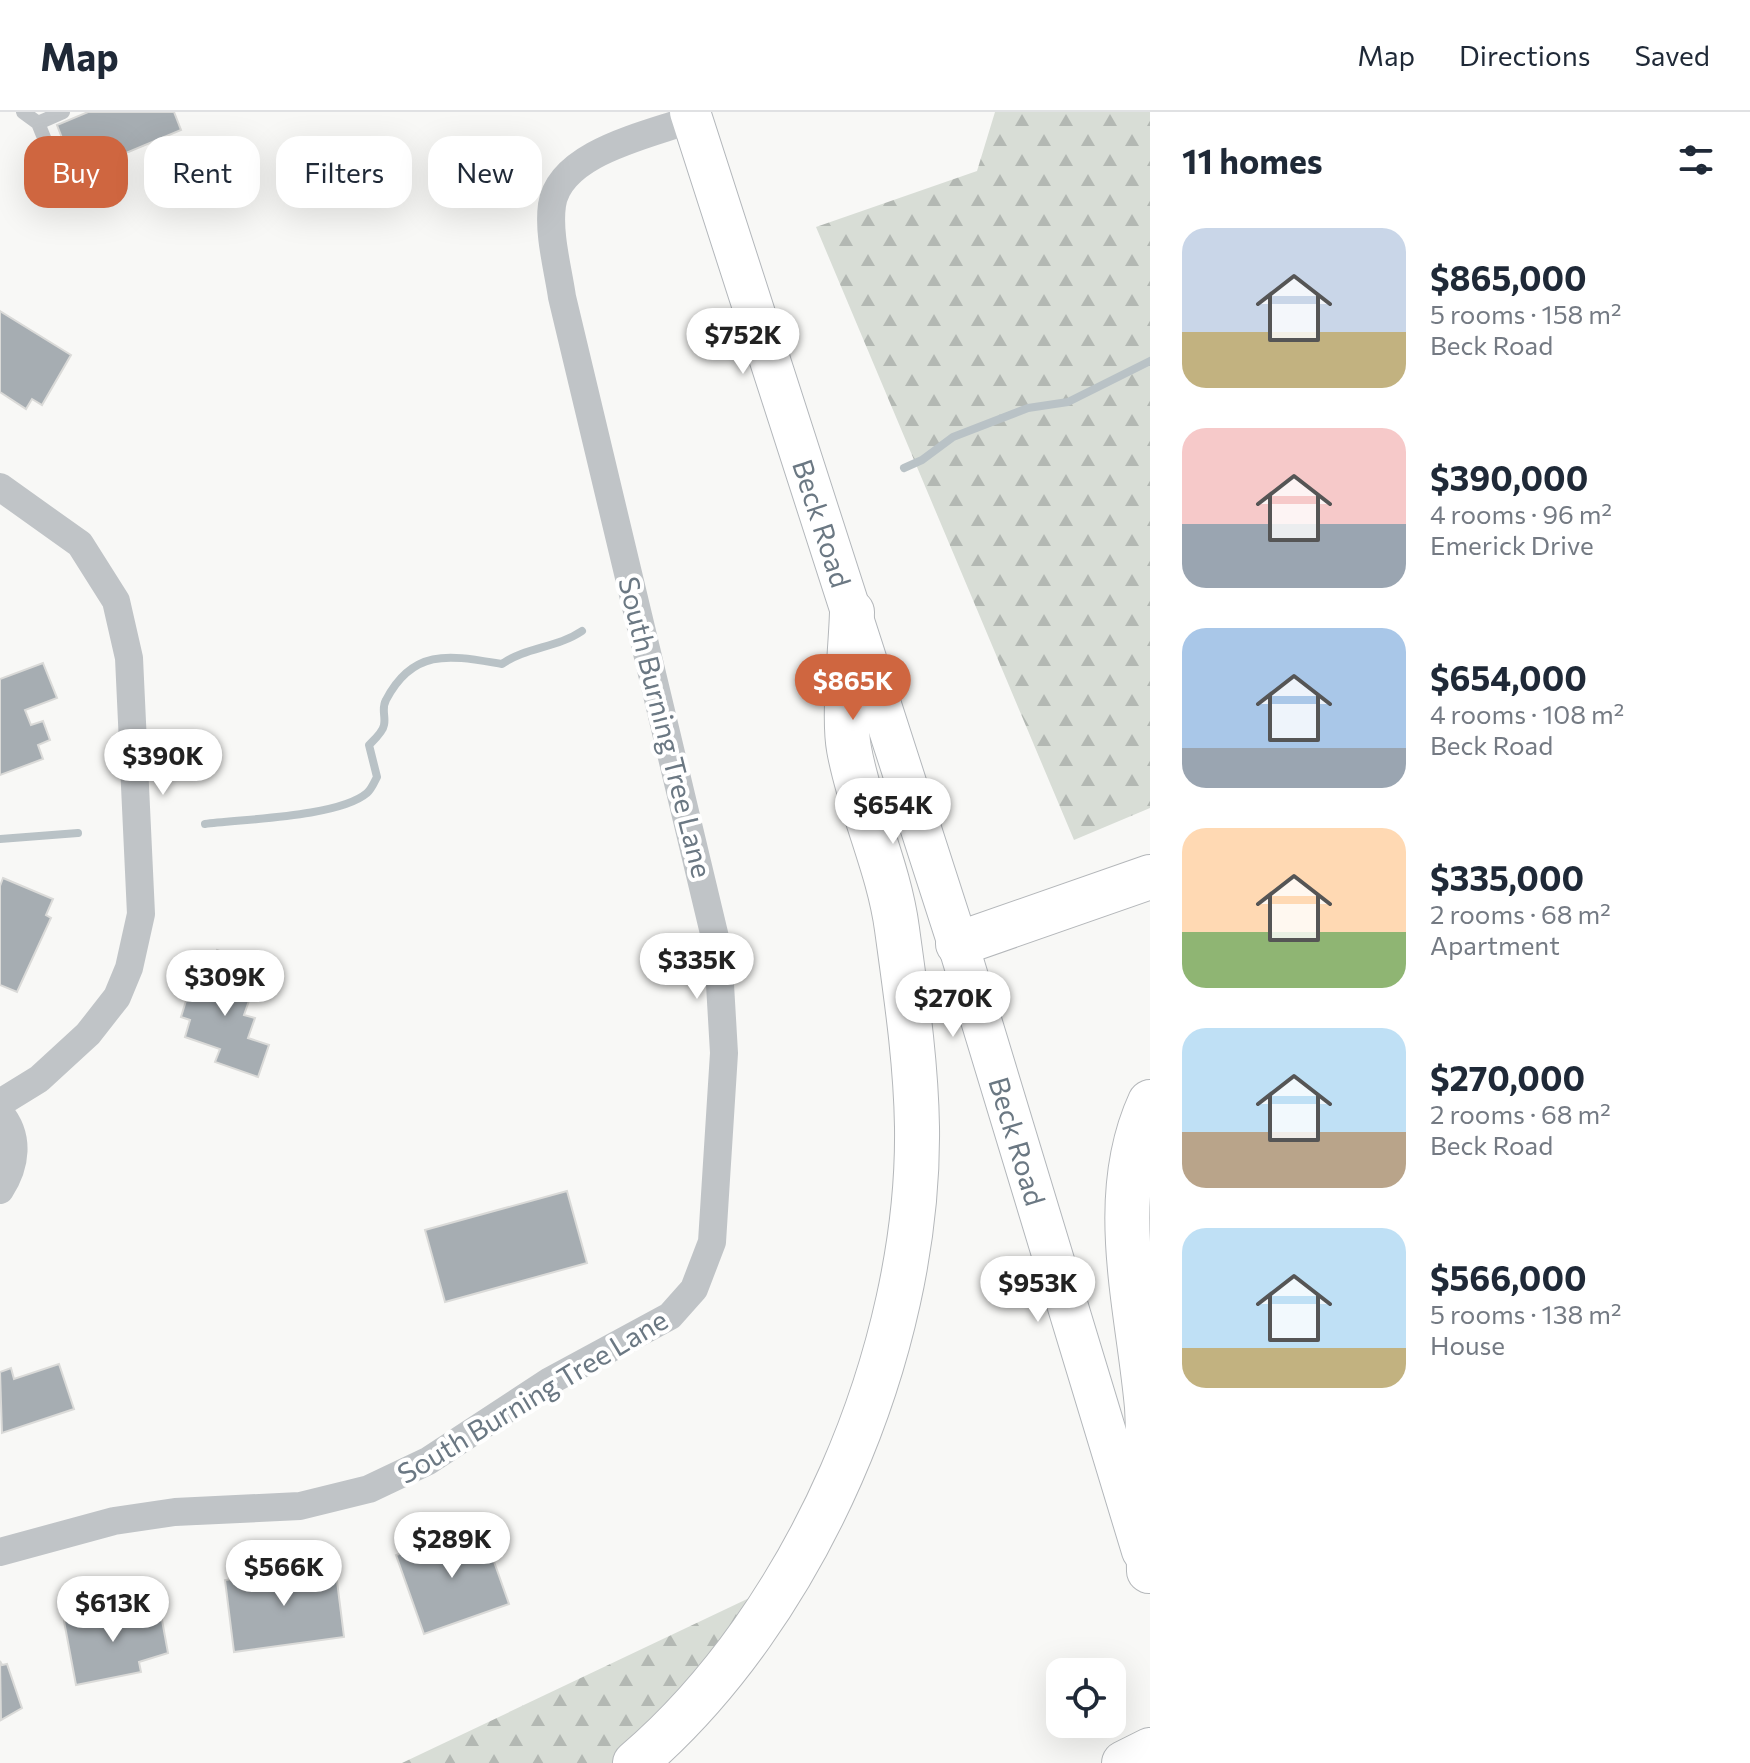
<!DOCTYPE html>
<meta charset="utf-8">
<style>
:root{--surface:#fff;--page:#f6f6f7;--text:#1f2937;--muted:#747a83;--line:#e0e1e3;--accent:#cf6640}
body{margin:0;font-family:Commissioner,sans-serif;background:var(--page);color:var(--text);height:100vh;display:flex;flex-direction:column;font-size:30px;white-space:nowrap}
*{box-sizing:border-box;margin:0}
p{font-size:26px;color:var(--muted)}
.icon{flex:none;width:44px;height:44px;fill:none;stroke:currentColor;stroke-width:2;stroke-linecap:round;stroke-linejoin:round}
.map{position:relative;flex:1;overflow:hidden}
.details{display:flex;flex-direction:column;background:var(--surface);width:600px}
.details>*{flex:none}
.hud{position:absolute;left:24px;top:24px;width:760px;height:72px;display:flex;gap:16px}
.tools{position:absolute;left:1046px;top:1546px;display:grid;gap:16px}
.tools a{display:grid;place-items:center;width:80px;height:80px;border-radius:16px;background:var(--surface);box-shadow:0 8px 32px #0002;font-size:40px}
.price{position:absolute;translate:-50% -68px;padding:0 18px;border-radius:28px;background:#fff;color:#222;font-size:26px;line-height:52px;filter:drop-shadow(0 2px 4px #0008)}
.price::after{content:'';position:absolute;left:50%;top:48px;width:24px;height:18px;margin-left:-12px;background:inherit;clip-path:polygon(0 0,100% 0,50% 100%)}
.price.on{background:var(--accent);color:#fff}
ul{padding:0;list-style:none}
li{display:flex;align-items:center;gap:24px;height:200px;padding:0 32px}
li span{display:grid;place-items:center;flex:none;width:224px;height:160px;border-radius:24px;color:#555}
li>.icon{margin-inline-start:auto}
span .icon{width:96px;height:96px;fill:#fffc;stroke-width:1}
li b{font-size:34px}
h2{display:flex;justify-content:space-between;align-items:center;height:96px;padding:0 32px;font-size:34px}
.pill{padding:0 28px;border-radius:24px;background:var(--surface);box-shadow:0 8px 32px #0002;font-size:28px;line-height:72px}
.pill.on{background:var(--accent);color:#fff}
header{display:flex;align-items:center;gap:48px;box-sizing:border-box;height:112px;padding:0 40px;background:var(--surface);border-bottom:2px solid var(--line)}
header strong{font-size:38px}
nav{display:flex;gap:44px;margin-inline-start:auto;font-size:28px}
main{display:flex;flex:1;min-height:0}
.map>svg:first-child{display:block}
.forest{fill:url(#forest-firs)}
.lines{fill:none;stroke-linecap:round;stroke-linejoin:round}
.stream{stroke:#b9c2c6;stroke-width:8}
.building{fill:#a6adb2;stroke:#dadad8;stroke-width:2}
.secondary-casing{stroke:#b3b7bb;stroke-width:42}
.highway-casing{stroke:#b4b7ba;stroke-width:46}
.lane{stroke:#c0c4c7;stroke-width:14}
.street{stroke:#c0c4c7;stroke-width:28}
.secondary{stroke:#fff;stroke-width:40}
.highway{stroke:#fff;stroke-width:44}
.labels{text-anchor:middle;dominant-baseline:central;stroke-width:8;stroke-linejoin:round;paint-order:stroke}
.street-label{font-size:28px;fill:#6b7883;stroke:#fff}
</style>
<header>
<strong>Map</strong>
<nav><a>Map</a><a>Directions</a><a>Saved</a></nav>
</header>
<main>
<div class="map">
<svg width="1150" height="1651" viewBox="0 0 1150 1651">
<defs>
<pattern id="forest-firs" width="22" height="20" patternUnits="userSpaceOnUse" patternTransform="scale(2)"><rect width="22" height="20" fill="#d8ddd6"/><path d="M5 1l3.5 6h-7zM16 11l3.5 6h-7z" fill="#b3b8b3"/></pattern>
</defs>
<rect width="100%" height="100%" fill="#f8f8f6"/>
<path class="forest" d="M995,0H1150V696L1074,728L816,115L977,59Z
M789,1467L635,1651H402Z"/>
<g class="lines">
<path class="stream" d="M904,356L922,348L953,325L1028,296L1068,290L1150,249
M205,712C243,707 339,705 367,681C371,678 374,671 377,665L369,633C374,628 383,620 384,613C386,604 381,597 386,588C414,534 453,544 502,552C526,535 557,536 582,519
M0,727L78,721"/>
</g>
<path class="building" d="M88,0H174L181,18L76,62L57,13Z
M0,199L71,243L42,293L32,287L26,297L0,280Z
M43,551L57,586L25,598L31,613L43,609L50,628L38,633L43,647L0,663V567Z
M3,766L53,787L46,803L51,806L17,880L0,873V774Z
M217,838L236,845L232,856L244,860L238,878L251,883L244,903L255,906L248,926L269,933L258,965L215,950L220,937L185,925L190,908L181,905L188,882L198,886Z
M567,1079L587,1151L445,1190L425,1118Z
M59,1252L74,1297L2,1321L0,1260L11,1256L14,1267Z
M481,1413L509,1492L424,1522L396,1443Z
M335,1453L344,1525L234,1540L225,1468Z
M140,1490L144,1512L162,1508L168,1541L139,1550L141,1560L76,1573L64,1509L101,1503L102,1508L112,1506L110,1496Z
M0,1549L2,1553L7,1552L22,1596L1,1608Z"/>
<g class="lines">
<g class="secondary-casing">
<g id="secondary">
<path id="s1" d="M690,0L958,832L1142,1439"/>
</g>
</g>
<g class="highway-casing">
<path id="highway" d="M958,832L1150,765
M1149,1459C1148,1405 1150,1349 1147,1295C1138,1195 1106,1086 1150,990
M635,1651C806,1505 920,1239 917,1015C916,949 906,883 897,817C889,756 860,698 849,637C843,604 851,537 852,500
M1124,1651L1150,1638"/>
</g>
<path class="lane" d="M23,0L38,11L63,0
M38,11L51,43L66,37"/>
<path class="street" d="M0,375L80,432L116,489L129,546L141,802L129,856L117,885L88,922L39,967L0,991
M0,1001C20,1025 16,1053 0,1078
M0,1440L114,1409L175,1400L300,1394L369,1377L428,1349L550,1269L670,1204L694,1177L712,1130L724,941L718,838L562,185C558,157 548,122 552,93C560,40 649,23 692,7"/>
<use href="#secondary" class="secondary"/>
<use href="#highway" class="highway"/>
</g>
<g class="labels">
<g class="street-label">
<text stroke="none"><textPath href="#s1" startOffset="432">Beck Road</textPath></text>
<text transform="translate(666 615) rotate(76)">South Burning Tree Lane</text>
<text stroke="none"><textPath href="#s1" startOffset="1080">Beck Road</textPath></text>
<text transform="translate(532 1284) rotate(-31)">South Burning Tree Lane</text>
</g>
</g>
</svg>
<div class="tools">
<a><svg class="icon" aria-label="locate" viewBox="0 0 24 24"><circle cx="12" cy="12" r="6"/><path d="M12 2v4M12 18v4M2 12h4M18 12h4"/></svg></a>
</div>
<b class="price" style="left:743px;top:264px">$752K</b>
<b class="price on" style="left:853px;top:610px">$865K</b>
<b class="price" style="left:163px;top:685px">$390K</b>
<b class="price" style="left:893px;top:734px">$654K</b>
<b class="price" style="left:697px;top:889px">$335K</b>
<b class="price" style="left:225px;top:906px">$309K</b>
<b class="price" style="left:953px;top:927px">$270K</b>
<b class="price" style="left:1038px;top:1212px">$953K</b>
<b class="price" style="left:452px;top:1468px">$289K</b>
<b class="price" style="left:284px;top:1496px">$566K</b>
<b class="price" style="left:113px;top:1532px">$613K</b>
<div class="hud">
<a class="pill on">Buy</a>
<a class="pill">Rent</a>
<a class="pill">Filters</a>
<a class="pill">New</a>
</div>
</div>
<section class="details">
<h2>11 homes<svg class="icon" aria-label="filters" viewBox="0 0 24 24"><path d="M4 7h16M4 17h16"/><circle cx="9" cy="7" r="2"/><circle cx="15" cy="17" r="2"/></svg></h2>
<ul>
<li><span style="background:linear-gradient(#c9d6e8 65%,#c2b280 0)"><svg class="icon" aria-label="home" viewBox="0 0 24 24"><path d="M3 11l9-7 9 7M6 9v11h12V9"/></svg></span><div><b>$865,000</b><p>5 rooms · 158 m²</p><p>Beck Road</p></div></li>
<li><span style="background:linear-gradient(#f6c9c9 60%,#9aa5b1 0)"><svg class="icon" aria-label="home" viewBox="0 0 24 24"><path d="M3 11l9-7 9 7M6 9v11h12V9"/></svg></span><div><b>$390,000</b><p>4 rooms · 96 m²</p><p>Emerick Drive</p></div></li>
<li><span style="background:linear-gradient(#a9c7e8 75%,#9aa5b1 0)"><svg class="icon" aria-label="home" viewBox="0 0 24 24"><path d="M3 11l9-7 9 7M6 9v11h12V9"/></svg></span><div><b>$654,000</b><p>4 rooms · 108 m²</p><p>Beck Road</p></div></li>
<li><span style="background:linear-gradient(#ffd9b3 65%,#8fb573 0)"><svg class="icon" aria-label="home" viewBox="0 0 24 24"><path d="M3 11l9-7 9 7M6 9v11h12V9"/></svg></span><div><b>$335,000</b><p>2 rooms · 68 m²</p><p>Apartment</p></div></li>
<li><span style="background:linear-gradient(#bfe0f5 65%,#b9a48a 0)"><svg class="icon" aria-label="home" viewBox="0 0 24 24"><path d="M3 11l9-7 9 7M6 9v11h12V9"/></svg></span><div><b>$270,000</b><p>2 rooms · 68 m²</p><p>Beck Road</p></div></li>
<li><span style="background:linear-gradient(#bfe0f5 75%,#c2b280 0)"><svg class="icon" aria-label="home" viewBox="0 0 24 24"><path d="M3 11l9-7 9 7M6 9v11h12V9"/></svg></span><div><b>$566,000</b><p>5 rooms · 138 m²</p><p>House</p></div></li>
</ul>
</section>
</main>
